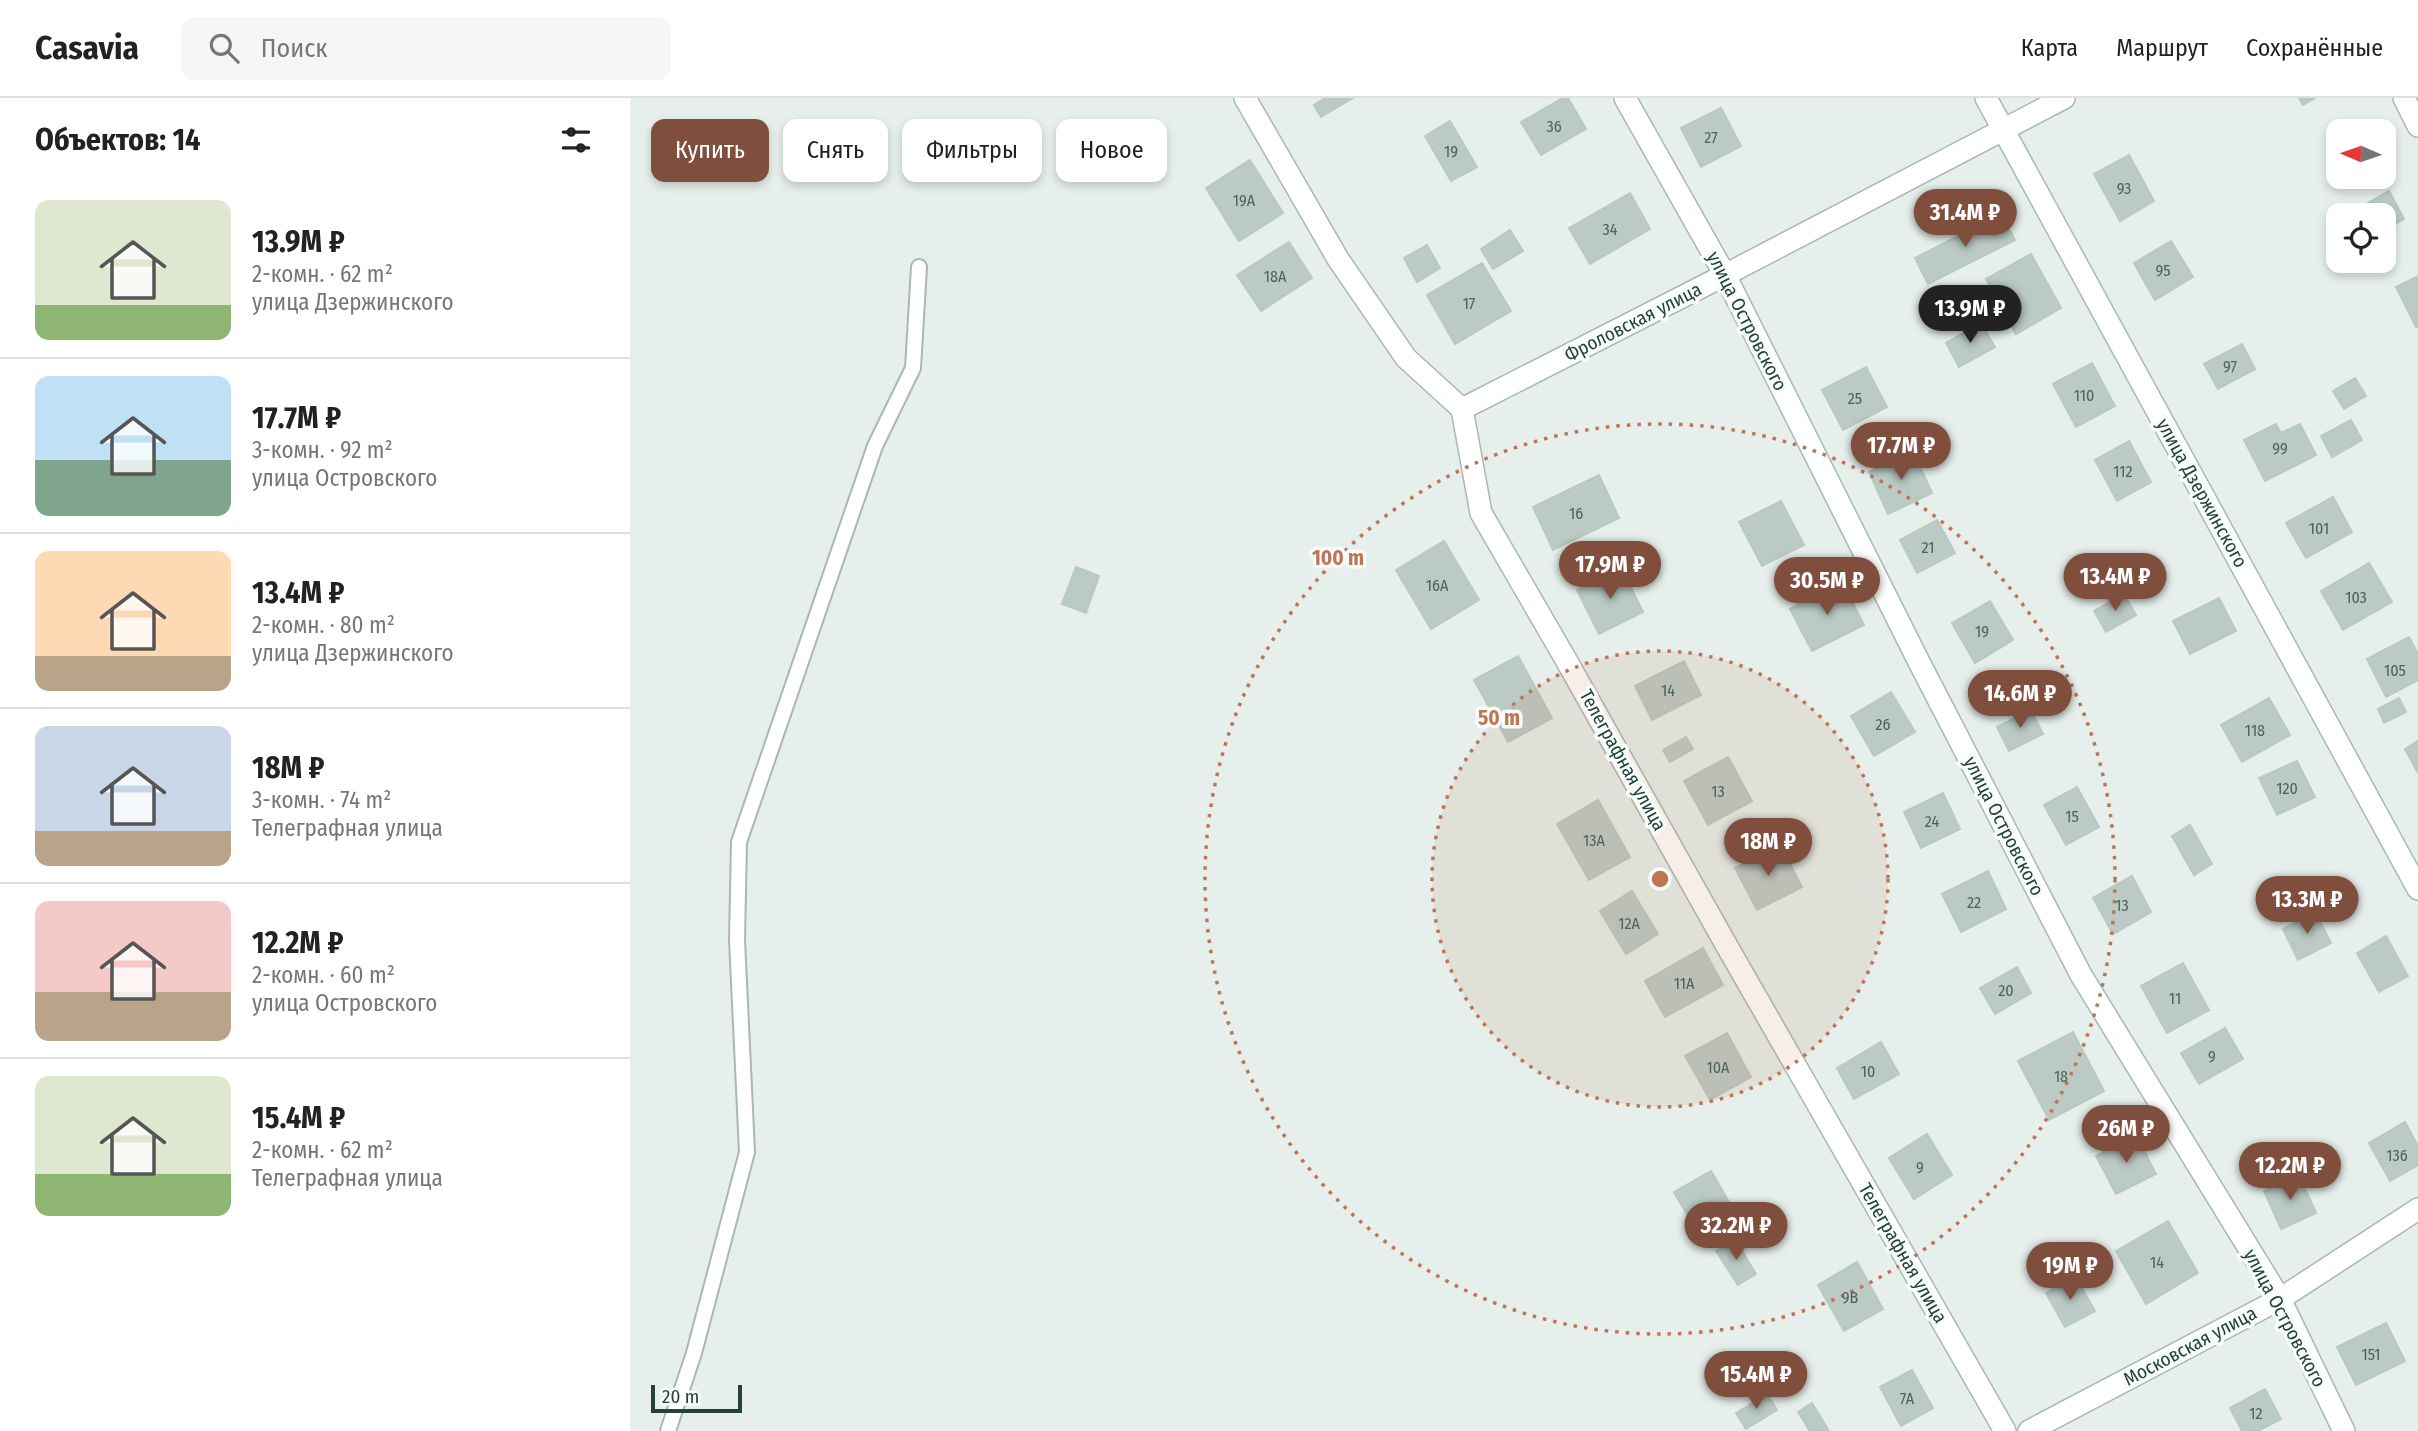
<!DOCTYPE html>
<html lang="ru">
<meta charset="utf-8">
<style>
:root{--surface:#fff;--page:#f6f6f6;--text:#222;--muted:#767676;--line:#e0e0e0;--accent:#804e3d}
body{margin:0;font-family:"Fira Sans Condensed",sans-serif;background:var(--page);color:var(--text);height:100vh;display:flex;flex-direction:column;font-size:26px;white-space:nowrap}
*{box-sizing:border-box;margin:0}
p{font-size:23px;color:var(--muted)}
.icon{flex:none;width:38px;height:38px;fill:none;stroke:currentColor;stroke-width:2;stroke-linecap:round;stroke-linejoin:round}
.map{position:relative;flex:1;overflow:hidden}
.details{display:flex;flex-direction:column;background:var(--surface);width:630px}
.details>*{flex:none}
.guide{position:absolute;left:21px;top:21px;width:665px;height:63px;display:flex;gap:14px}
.needle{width:46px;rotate:272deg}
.fabs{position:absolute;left:1696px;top:21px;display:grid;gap:14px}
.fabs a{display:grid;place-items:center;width:70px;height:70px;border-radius:14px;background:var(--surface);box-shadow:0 4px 10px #0003;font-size:35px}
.scale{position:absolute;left:21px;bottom:18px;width:91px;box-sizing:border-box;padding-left:7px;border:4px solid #24423a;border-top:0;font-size:19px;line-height:24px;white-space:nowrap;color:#24423a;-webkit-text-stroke:5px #f7fbf9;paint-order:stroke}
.price{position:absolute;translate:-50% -60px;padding:0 16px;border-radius:24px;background:var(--accent);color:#fff;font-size:23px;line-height:46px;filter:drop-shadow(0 2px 4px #0008)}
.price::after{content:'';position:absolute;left:50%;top:42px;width:21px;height:16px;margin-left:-10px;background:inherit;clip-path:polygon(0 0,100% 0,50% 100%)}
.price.on{background:#222;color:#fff}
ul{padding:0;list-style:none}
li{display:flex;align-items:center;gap:21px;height:175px;padding:0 35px}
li+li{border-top:2px solid var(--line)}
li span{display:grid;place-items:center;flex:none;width:196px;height:140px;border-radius:14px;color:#555}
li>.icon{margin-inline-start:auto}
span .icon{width:84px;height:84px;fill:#fffc;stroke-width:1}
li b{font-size:30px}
h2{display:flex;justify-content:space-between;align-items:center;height:84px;padding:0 35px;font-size:30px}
.chip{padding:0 24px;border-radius:14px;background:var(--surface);box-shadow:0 4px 10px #0003;font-size:24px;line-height:63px}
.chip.on{background:var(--accent);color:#fff}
header{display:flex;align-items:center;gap:42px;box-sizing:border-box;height:98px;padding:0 35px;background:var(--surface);border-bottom:2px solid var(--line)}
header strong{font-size:33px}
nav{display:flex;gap:38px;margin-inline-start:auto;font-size:24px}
.search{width:490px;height:63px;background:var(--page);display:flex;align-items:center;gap:18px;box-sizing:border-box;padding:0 24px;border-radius:14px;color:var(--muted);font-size:26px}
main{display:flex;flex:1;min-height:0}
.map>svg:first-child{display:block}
.building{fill:#bbcac4;stroke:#b8c9c2;stroke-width:2}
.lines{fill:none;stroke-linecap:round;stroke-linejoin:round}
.lane-casing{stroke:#a8b8b2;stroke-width:18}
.street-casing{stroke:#a8b8b2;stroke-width:24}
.secondary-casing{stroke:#a4bbb3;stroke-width:24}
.lane{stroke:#fff;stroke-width:14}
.street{stroke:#fff;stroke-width:21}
.secondary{stroke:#fff;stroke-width:21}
.ring{fill:none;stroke:#c07456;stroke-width:3.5;stroke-dasharray:3.5 7}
.labels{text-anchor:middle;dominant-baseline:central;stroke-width:7;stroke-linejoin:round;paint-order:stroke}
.number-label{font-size:16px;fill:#4a645c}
.street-label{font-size:19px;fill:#24423a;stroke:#f7fbf9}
.centre{fill:#c07456;stroke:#f7fbf9;stroke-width:3.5}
.ring-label{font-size:21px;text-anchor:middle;font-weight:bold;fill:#c07456;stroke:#f7fbf9;stroke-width:7;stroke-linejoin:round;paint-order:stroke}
</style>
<header>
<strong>Casavia</strong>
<div class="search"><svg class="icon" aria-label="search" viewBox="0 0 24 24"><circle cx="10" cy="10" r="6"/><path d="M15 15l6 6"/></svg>Поиск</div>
<nav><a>Карта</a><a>Маршрут</a><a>Сохранённые</a></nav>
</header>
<main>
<section class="details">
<h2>Объектов: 14<svg class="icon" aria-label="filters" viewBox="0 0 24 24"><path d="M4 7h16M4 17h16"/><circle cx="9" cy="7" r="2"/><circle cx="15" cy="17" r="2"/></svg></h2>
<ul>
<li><span style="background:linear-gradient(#dfe7d0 75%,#8fb573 0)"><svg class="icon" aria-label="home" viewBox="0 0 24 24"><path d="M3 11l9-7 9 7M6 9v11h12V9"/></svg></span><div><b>13.9M ₽</b><p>2-комн. · 62 m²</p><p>улица Дзержинского</p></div></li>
<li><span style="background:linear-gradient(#bfe0f5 60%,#7fa58c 0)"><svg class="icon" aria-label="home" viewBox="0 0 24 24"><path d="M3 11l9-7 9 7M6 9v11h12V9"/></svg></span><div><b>17.7M ₽</b><p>3-комн. · 92 m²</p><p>улица Островского</p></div></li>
<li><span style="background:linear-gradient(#ffd9b3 75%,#b9a48a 0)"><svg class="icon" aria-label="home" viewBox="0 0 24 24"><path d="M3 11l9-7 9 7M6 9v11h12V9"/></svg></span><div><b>13.4M ₽</b><p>2-комн. · 80 m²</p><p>улица Дзержинского</p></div></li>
<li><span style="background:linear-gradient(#c9d6e8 75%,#b9a48a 0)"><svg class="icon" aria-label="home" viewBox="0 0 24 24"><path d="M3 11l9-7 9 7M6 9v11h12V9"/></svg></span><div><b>18M ₽</b><p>3-комн. · 74 m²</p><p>Телеграфная улица</p></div></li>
<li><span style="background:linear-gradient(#f6c9c9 65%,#b9a48a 0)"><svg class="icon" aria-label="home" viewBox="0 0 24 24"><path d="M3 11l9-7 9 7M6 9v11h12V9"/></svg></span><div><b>12.2M ₽</b><p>2-комн. · 60 m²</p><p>улица Островского</p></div></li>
<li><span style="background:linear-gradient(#dfe7d0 70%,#8fb573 0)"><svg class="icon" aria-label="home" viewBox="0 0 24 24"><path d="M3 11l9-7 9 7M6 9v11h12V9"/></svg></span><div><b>15.4M ₽</b><p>2-комн. · 62 m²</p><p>Телеграфная улица</p></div></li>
</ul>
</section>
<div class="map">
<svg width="1788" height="1333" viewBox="0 0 1788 1333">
<rect width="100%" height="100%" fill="#e6efeb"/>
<path class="building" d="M695,0H723L691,19L684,7Z
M933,0H938L956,31L911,57L891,24Z
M1669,0H1685L1673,7Z
M1091,10L1111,48L1071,69L1051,30Z
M820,23L847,69L821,83L795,38Z
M1499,57L1524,103L1490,123L1464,76Z
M620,62L653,115L609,143L576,90Z
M1759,93L1774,121L1754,133V117H1728L1726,112Z
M1000,95L1020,131L960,166L939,130Z
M1371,116L1385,142L1298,186L1285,160Z
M880,132L893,153L863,171L851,151Z
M1541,143L1563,179L1525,202L1504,165Z
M659,144L682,180L631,213L607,177Z
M797,147L810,170L787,184L774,160Z
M1401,156L1431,210L1386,236L1356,181Z
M852,165L881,213L825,246L797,197Z
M1788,178V229H1786L1766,189Z
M1351,225L1365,249L1329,269L1316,245Z
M1612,246L1625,271L1588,291L1574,266Z
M1462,265L1485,308L1446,329L1423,286Z
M1236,269L1257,309L1213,332L1192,292Z
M1725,280L1736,298L1714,311L1703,293Z
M1721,322L1732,342L1702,359L1691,338Z
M1646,326L1651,335L1670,326L1686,357L1635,383L1614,342Z
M1499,343L1521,384L1487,403L1465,362Z
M1283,353L1302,395L1258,416L1239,374Z
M969,377L989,420L923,452L903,409Z
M1703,399L1722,434L1676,460L1656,425Z
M1151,403L1174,447L1132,468L1109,424Z
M1307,422L1325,455L1287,475L1270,442Z
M814,443L849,502L801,531L766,472Z
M1739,465L1762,504L1713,532L1691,493Z
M446,469L469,478L456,515L432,506Z
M992,471L1013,514L969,536L947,492Z
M1212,484L1234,527L1182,553L1160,511Z
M1494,496L1506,517L1476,534L1464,513Z
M1589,500L1606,533L1560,556L1543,523Z
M1360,503L1383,542L1345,565L1322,525Z
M1779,539L1788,556V582L1756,599L1737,561Z
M888,558L922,620L878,644L844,582Z
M1054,563L1071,597L1022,622L1005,588Z
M1261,594L1285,634L1244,658L1221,618Z
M1639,600L1660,637L1612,664L1591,627Z
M1769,600L1776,614L1754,625L1748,611Z
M1401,612L1413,636L1379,653L1367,629Z
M1056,639L1063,651L1040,664L1033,652Z
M1788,643V675L1775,651Z
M1098,659L1122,703L1078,727L1054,683Z
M1667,663L1685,699L1647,717L1629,680Z
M1447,689L1469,729L1436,747L1414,707Z
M1313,695L1330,731L1291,750L1274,714Z
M968,702L1000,759L959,782L927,726Z
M1560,727L1582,766L1564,777L1542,738Z
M1150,747L1172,789L1127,812L1105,770Z
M1358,773L1376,811L1331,834L1312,796Z
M1502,778L1521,814L1483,836L1463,800Z
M1002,793L1028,836L996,856L970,813Z
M1685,814L1701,845L1668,862L1653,831Z
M1756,838L1778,878L1749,894L1727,855Z
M1073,850L1093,887L1035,919L1015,883Z
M1553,865L1579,912L1537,935L1511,888Z
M1387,869L1401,895L1365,916L1350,890Z
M1595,930L1613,961L1569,986L1551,955Z
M1443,934L1474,993L1419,1022L1388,963Z
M1097,935L1121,979L1080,1002L1055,958Z
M1251,944L1269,976L1224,1001L1207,970Z
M1775,1024L1788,1048V1067L1760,1083L1739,1045Z
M1297,1036L1322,1077L1284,1101L1259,1060Z
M1506,1037L1526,1076L1486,1096L1466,1058Z
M1081,1073L1103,1111L1066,1132L1044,1094Z
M1669,1077L1686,1115L1651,1131L1634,1093Z
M1538,1123L1568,1175L1516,1206L1486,1153Z
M1105,1141L1126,1176L1108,1187L1086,1153Z
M1227,1164L1253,1211L1214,1233L1188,1187Z
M1445,1178L1465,1213L1435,1229L1416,1195Z
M1756,1225L1775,1263L1726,1287L1707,1249Z
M1282,1272L1303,1310L1271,1328L1250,1289Z
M1635,1291L1651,1321L1628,1333H1612L1600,1310Z
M1137,1296L1147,1312L1116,1331L1106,1315Z
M1182,1305L1199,1333H1180L1168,1314Z"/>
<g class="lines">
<g class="lane-casing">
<path id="lane" d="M38,1333L64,1255L117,1054L107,842L109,744L245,348L283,270L289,169"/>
</g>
<g class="street-casing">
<path id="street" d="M615,0L708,161L776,260L832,311L851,415L935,560L1098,850L1375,1333
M995,0L1095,177L1290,566L1451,877L1650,1201L1714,1333
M1774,0L1788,28
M832,311L1095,177L1434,0
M1399,1333L1650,1201L1788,1111"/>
</g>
<g class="secondary-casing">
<path id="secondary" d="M1356,0L1788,791"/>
</g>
<use href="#lane" class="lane"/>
<use href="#street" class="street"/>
<use href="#secondary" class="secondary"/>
</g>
<circle cx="1030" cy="781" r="228" fill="#c07456" fill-opacity=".12"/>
<g class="ring">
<circle cx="1030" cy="781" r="228"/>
<circle cx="1030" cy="781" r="455"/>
</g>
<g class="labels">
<g class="number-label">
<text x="924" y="28">36</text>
<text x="1081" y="39">27</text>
<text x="821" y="53">19</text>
<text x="1494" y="90">93</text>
<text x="614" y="102">19А</text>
<text x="980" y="131">34</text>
<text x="1533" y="172">95</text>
<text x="645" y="178">18А</text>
<text x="839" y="205">17</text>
<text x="1600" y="268">97</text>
<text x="1454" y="297">110</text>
<text x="1225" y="300">25</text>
<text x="1650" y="350">99</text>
<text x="1493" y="373">112</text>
<text x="946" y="415">16</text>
<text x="1689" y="430">101</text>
<text x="1298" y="449">21</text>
<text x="807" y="487">16А</text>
<text x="1726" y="499">103</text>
<text x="1352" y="533">19</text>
<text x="1765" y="572">105</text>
<text x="1038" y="592">14</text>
<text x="1253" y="626">26</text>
<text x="1625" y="632">118</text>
<text x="1657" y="690">120</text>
<text x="1088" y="693">13</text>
<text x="1442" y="718">15</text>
<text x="1302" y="723">24</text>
<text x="964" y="742">13А</text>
<text x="1344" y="804">22</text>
<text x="1492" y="807">13</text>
<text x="999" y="825">12А</text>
<text x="1054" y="885">11А</text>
<text x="1376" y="892">20</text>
<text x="1545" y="900">11</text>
<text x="1582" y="958">9</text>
<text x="1088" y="969">10А</text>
<text x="1238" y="973">10</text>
<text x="1431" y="978">18</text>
<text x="1767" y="1057">136</text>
<text x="1290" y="1069">9</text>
<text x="1527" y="1164">14</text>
<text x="1220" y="1199">9В</text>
<text x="1741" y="1256">151</text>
<text x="1277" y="1300">7А</text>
<text x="1626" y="1315">12</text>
</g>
<g class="street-label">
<text transform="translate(1117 223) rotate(63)">улица Островского</text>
<text transform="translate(1003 224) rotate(-27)">Фроловская улица</text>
<text transform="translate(1572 395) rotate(61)">улица Дзержинского</text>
<text transform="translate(993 662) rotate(61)">Телеграфная улица</text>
<text transform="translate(1374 728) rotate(63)">улица Островского</text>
<text transform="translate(1273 1155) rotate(60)">Телеграфная улица</text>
<text transform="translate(1655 1220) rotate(62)">улица Островского</text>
<text transform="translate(1560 1248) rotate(-28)">Московская улица</text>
</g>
</g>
<circle cx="1030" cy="781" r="10" class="centre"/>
<g class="ring-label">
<text x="708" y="467">100 m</text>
<text x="869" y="627">50 m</text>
</g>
</svg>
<div class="fabs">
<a><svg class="needle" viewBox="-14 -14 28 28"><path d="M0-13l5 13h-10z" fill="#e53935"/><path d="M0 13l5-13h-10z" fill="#767676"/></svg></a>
<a><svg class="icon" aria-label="locate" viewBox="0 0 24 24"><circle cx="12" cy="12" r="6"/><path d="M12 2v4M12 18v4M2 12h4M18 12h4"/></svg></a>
</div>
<div class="scale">20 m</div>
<b class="price" style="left:1335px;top:151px">31.4M ₽</b>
<b class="price on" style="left:1340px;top:247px">13.9M ₽</b>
<b class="price" style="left:1271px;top:384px">17.7M ₽</b>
<b class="price" style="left:980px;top:503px">17.9M ₽</b>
<b class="price" style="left:1485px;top:515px">13.4M ₽</b>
<b class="price" style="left:1197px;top:519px">30.5M ₽</b>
<b class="price" style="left:1390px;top:632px">14.6M ₽</b>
<b class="price" style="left:1138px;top:780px">18M ₽</b>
<b class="price" style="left:1677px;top:838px">13.3M ₽</b>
<b class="price" style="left:1496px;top:1067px">26M ₽</b>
<b class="price" style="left:1660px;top:1104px">12.2M ₽</b>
<b class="price" style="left:1106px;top:1164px">32.2M ₽</b>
<b class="price" style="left:1440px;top:1204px">19M ₽</b>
<b class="price" style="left:1126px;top:1313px">15.4M ₽</b>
<div class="guide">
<a class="chip on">Купить</a>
<a class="chip">Снять</a>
<a class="chip">Фильтры</a>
<a class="chip">Новое</a>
</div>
</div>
</main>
